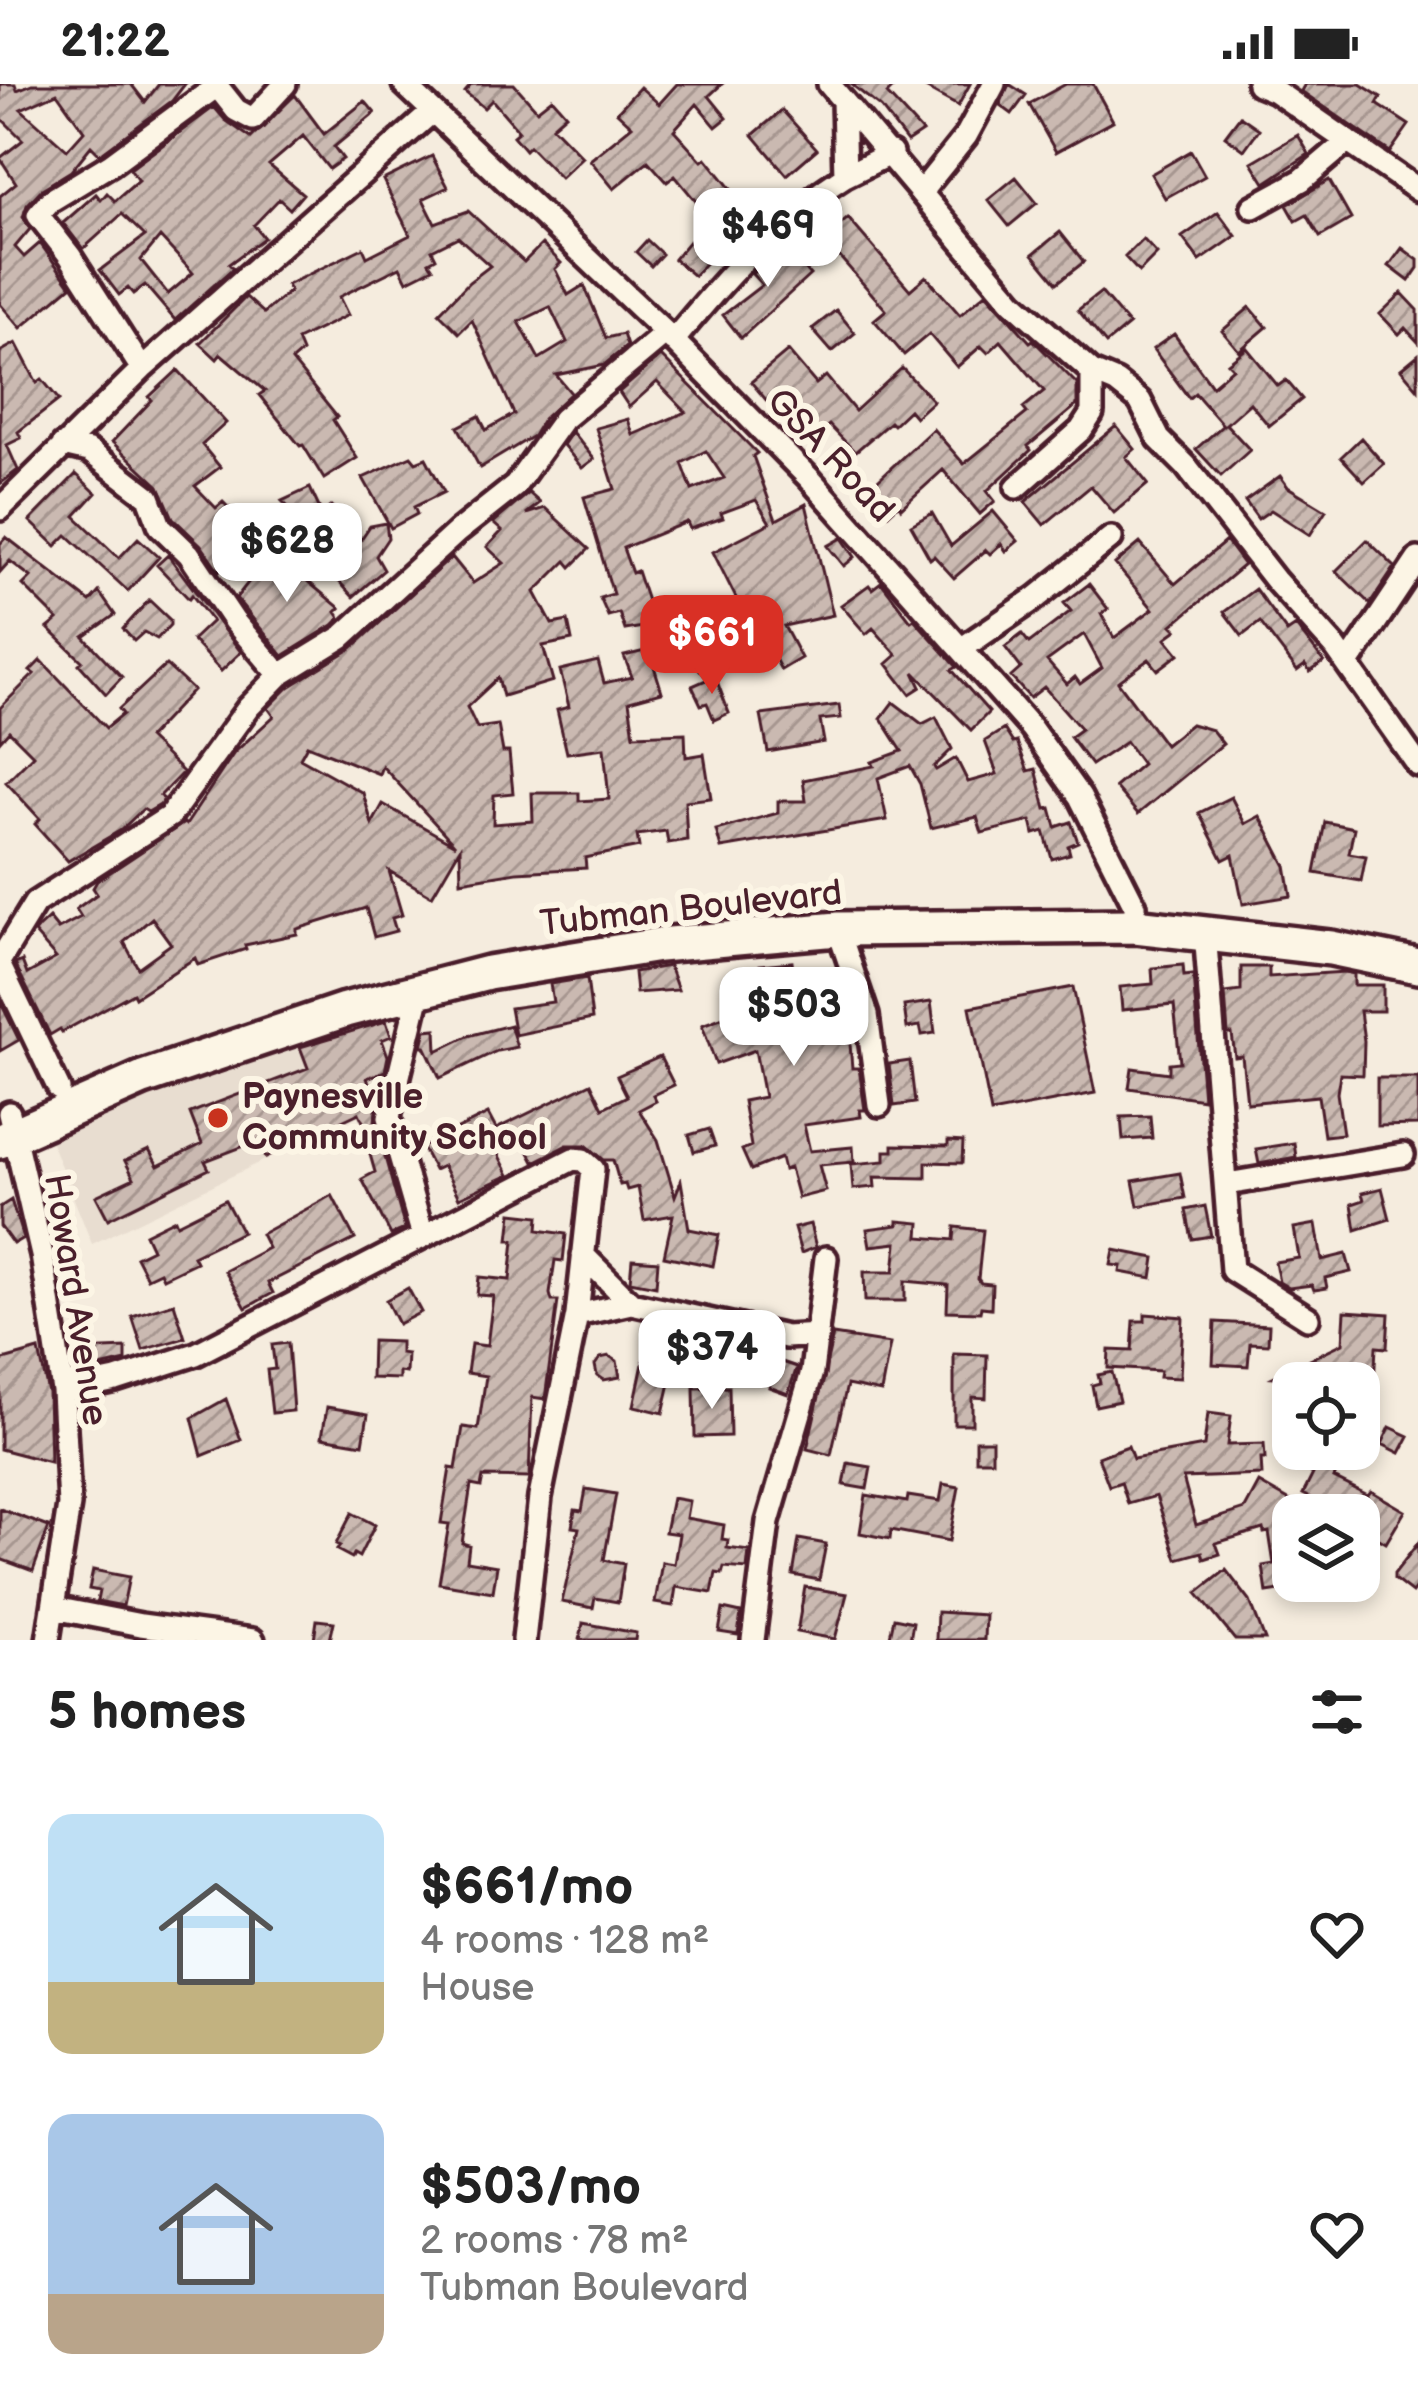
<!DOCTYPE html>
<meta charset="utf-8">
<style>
:root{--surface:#fff;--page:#f6f6f6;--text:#222;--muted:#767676;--accent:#d93025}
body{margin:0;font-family:"Balsamiq Sans",sans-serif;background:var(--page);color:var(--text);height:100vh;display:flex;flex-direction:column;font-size:45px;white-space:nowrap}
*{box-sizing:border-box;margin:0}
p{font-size:39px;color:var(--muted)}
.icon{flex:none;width:66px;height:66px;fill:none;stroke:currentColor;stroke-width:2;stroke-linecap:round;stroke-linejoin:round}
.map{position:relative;height:1556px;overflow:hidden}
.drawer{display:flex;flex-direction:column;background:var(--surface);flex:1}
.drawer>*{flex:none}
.buttons{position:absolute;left:1272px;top:1278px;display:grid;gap:24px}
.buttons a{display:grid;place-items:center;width:108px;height:108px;border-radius:24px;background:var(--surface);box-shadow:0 6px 18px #0003;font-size:60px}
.price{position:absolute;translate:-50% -102px;padding:0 27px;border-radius:24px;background:#fff;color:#222;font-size:39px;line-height:78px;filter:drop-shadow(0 3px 6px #0008)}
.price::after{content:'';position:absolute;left:50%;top:72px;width:36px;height:27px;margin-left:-18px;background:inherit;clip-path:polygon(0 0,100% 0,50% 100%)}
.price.current{background:var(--accent);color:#fff}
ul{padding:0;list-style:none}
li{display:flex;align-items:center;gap:36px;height:300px;padding:0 48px}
li span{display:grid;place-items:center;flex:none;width:336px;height:240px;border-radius:24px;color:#555}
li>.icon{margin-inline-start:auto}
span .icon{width:144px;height:144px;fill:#fffc;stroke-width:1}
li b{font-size:51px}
h2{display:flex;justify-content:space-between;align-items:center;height:144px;padding:0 48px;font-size:51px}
.status{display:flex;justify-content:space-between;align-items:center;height:84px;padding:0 60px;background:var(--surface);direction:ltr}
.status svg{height:33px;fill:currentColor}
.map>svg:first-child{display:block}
.built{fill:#e8ddd0}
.building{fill:url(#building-hatch);stroke:#4a1f2b;stroke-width:3;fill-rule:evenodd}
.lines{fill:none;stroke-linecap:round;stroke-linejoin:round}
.minor-casing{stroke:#4a1f2b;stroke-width:30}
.highway-casing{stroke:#4a1f2b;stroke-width:42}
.minor{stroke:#fcf5e5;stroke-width:21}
.highway{stroke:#fcf5e5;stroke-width:33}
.poi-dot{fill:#c8321e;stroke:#fcf5e5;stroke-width:4.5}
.labels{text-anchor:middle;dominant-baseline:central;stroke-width:12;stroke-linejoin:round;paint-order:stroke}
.street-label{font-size:36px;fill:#4a1f2b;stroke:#fcf5e5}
.poi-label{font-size:36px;font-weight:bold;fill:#4a1f2b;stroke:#fcf5e5;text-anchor:start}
</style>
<div class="status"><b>21:22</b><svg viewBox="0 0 49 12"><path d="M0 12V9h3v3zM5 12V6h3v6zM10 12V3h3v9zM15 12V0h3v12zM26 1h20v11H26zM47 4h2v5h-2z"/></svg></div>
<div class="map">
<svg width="1418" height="1556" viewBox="0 0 1418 1556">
<defs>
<pattern id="building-hatch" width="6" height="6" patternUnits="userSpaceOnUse" patternTransform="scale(3)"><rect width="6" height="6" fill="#cab9b1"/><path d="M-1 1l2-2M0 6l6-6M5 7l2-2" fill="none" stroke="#a69690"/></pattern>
</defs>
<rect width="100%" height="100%" fill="#f5ecde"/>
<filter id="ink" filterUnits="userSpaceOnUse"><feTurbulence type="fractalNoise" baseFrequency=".00833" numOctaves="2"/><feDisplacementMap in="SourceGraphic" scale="24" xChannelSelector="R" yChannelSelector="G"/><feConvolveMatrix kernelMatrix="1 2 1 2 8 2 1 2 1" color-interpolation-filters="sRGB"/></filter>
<g filter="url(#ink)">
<path class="built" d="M385,925L399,969L380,1020L92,1160L47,1048Z"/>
<path class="building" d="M0,0H15L17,6L32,0H131L145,18L159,0H185L172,17L103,68L99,70L91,62L71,87L42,105L27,121L23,133L30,145L15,163L24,173L40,159L71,202L21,244L0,220V112L16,99L0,74L23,56L0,33ZM57,9L84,47L67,66L21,25Z
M472,0H514L537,26L552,14L566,30L552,42L582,73L560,94L529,62L525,66L513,52L519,47L492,16L484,24L465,8Z
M677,0H722L709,12L727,34L716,43L697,20L674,46L702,77L706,74L735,110L708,132L675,92L667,98L648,77L614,105L590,76L632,42L617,28L640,3L659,20Z
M851,0H897L887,10L922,48L907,58L881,24Z
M918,0H970L958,22Z
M1009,0L1026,11L1012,30L1000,21Z
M1066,0H1093L1113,37L1056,68L1029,20Z
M1305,0H1360L1381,13L1377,20L1409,41L1390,68L1301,7Z
M295,11L324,50L365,17L375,29L334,63L343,75L329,85L303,52L269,81L303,110L290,125L279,115L254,141L264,154L229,180L233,184L175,236L145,201L133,210L128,204L119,211L100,186L145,152L122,130L83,165L63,139L96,110L101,116L107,109L115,117L138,97L130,85L214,23L225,36L251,54ZM160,153L193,189L168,210L141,176Z
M782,26L817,65L787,91L753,51Z
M1240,32L1259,45L1244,66L1225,52Z
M1298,51L1309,70L1265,99L1252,78Z
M1191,67L1205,92L1165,114L1151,90Z
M432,72L448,103L423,115L435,139L468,127L524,178L542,160L561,179L555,185L568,211L584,201L606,254L623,250L627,262L604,281L556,291L571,309L543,335L533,352L480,384L458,343L479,332L486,346L514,330L472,236L459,249L439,229L469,198L490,182L458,153L432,166L436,174L429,178L433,184L407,197L400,183L339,213L348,231L297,256L302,268L292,277L337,333L333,336L357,374L324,395L303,361L300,362L259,311L265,307L221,270L217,275L200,259L246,213L264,229L290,207L287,201L363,164L367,173L410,151L383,96ZM550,223L567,258L539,275L519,238Z
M1016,93L1037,119L1009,142L988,116Z
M1329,96L1351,135L1320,153L1307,131L1296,137L1287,121Z
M1218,128L1236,152L1200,177L1182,153Z
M848,134L910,206L926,192L960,231L986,209L1030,258L1033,256L1077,300V321L1028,362L1031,366L987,407L995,417L980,430L943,386L901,424L899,420L888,430L867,406L933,345L964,380L1027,329L1023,324L1044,307L1001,257L988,269L981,262L957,283L929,250L904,271L874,236L886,226L824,155Z
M1060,148L1084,178L1057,199L1033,170Z
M1143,155L1157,170L1139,188L1125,173Z
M647,156L662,170L651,182L636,168Z
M689,157L710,174L694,192L674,175Z
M783,160L810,191L741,254L723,231L762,201L752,190Z
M1402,164L1418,176V184L1409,197L1389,182Z
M1101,208L1129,241L1106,260L1078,226Z
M1402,209L1418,226V258L1405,244L1399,250L1380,230Z
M1250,223L1267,243L1239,267L1222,247Z
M836,226L855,249L832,268L812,245Z
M1174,250L1212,302L1233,284L1228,279L1247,264L1278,302L1286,296L1302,315L1269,342L1250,319L1226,340L1250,366L1221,392L1196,365L1223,341L1195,309L1189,314L1153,265Z
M16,259L37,299L42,295L59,316L18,348L21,354L7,361L18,386L0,400V268Z
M788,267L816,300L826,292L855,327L902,284L933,317L915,333L909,326L893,341L890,338L855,368L829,341L804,361L751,298Z
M1418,271V305L1401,285Z
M661,272L757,369L753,372L776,436L806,420L833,531L784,542L801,574L781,586L758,543L707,594L676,558L694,543L706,556L738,518L713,468L770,439L756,416L721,429L723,434L690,445L687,438L623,464L632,489L637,487L655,541L625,546L619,529L608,532L600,514L613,510L584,413L615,405L596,344L628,335L633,351L686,328L657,298L629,323L619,308ZM706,367L724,394L692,406L682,379Z
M178,286L226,339L202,361L220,383L195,402L216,424L223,418L258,453L232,479L227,474L219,487L201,461L173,434L159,402L112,358L152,316L149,313Z
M1116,342L1135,365L1126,373L1148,400L1114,429L1091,402L1044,441L1025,418Z
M572,348L594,375L582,384L563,361Z
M1361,354L1384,380L1364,398L1341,373Z
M411,372L416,378L426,374L444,408L414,423L417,430L391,444L363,394Z
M76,390L96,409L75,432L119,474L138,454L159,473L128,507L67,451L56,462L30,437Z
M1280,392L1288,403L1326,426L1310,451L1271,426L1258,435L1245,417Z
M310,404L322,430L331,422L361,455L370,442L386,439L388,454L376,472L384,486L353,513L316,472L328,462L282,417Z
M529,409L540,419L526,430L545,424L589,465L571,483L566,477L535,508L552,540L568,537L572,556L543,562L553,597L503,612L498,594L467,623L477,644L498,641L503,668H509L513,709L494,711L493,740L533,737L532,709H579V717L609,715L604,664L567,669L557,626L569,623L560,586L598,577L604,599L632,593L624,572L649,566L662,608L629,617L634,651L685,649L686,673L704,670L711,714L685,717L687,756L668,759L666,747L637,751L639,763L585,774L586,784L517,788L461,797L460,764L432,812L389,787L402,831L392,834L396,847L374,853L366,824L297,845V850L245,861L246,865L198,881L195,874L135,913L133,909L62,948L60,945L50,951L15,880L22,877L27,890L56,874L34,849L38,844L49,834L58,845L81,833L76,825L97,810L93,804L97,797L184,739L186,741L234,669L274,632L268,624L289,603L352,564L452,473L473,499L504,479L487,463L502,447L493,439ZM307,661L379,690L382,682L455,761L383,720L372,740L363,709L300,674ZM152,834L171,860L138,884L124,858Z
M993,427L1018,457L1006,467L1001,460L990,470L986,466L954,494L934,472L930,475L911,441L932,429L951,462Z
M6,453L90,518L99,508L115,531L84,553L122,593L106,610L79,580L82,577L48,544L58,536L23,501L31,493L10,477L0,488V460Z
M842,454L855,473L844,482L828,462Z
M1367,456L1395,483L1370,520L1336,487Z
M1226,457L1244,481L1172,541L1177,546L1166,554L1179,570L1158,586L1149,575L1118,598L1165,661L1191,640L1212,646L1223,660L1138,730L1115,703L1142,680L1126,658L1091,681L1070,653L1081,645L1044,603L1030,614L1011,593L1021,584L1005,563L1022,550L1029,559L1071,527L1064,519L1089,500L1108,525L1101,530L1114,554L1153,525L1115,480L1140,459L1175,500ZM1084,550L1102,584L1080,600L1075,593L1067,600L1047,577Z
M272,468L340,524L336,528L340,534L333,541L283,572L236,514Z
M168,471L241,568L221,587L192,556L212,537L192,511L189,515L157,481Z
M881,498L911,537L914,535L957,583L952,586L989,628L971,646L914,588L921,603L910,610L887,580L897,571L873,544L866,550L841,521L869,501L872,505Z
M1255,505L1287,548L1296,542L1324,578L1310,588L1305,581L1297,587L1260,538L1242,552L1224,528Z
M149,516L170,536V541L157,555L144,548L134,557L123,545Z
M41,576L106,644L123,630L119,625L166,581L193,606L148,654L183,688L160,712L164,715L160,721L148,728L143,725L121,746L68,777L35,740L40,735L6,698L33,671L9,647L0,657V624L34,590L30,587Z
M715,592L729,629L714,636L707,619L701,621L692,602Z
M893,618L922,640L936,633L952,665L934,683L936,686L956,674L968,698L997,690L985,657L1004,645L1013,659L1017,658L1028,687L1036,685L1046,725L1051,724L1056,743L1071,738L1078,758L1068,762L1070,770L1052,775L1044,747L1034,750L1031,737L982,749L977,733L931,744L920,700L910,682L878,694L887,736L721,764L716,746L778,729V717H806L803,696L874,682L872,678L902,667L881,634Z
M839,621L841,634L820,636L824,658L768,668L761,631Z
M1231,713L1245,740L1260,732L1286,782L1291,812L1243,820L1233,771L1223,776L1199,729Z
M1325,738L1354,744L1349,769L1366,772L1361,797L1315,789Z
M792,878L793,886L806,883L809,894L836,887L852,935L848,936L852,984H859L865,1026H860L861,1033L804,1041L810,1067L853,1063L854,1078L819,1081L826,1107L798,1114L790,1084L784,1086L781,1074L751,1086L742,1066L751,1062L743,1017L764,1013L755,966L716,980L702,941L761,919L760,881Z
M1183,881L1184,892L1193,891L1203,1015L1129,1004L1132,984L1169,989V979L1180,978L1174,921L1122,926L1120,903L1153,900L1152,884Z
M669,882L678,906L636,909L634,888Z
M1241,883H1269V893L1345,888L1354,890V901H1383V927H1360L1364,957L1363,991L1340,990L1337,1009L1343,1050L1324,1052L1318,1012L1247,1019L1242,972L1235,973L1232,950H1228L1225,909L1241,907Z
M587,894L592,935L515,951L510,924L553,918L550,900Z
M1073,903L1095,1009L991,1029L970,923Z
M0,917L19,956L0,967Z
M931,918L935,949L922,951L920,942L907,944L904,922Z
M386,937L391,952L382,956L388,972L385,987L367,994L377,1018L375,1037L405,1145L391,1151L362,1095L375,1088L367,1060L372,1058L359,1029L266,1073L257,1057L205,1077L209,1085L108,1135L96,1112L134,1094L125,1077L149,1066L158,1082L202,1060L190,1029L308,984L300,963Z
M510,941L517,963L497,967L440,994L425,962H422L426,946L436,945L437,967L468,952Z
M660,973L674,1001L653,1011L656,1017L639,1026L658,1056L675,1112L681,1097L689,1145L719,1151L713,1182L664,1172L673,1131L644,1136L638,1103L627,1106L625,1100L620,1101L613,1076H604L586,1061H567L534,1078L520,1051L495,1064L509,1091L459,1114L443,1082L434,1086L422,1063L488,1030L496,1045L591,999L603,1024L627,1012L617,992Z
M910,977L915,1019L894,1022L889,980Z
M1377,994H1418V1041L1377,1042Z
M1150,1032L1152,1054L1123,1056L1121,1033Z
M709,1045L715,1062L694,1068L689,1051Z
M948,1057L963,1058L962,1079L926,1078V1094L874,1093L875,1103L853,1105L851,1080L885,1077V1067H893V1061L948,1062Z
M1294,1059L1296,1073L1259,1080L1256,1065Z
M1180,1089L1185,1114L1138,1122L1133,1097Z
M1382,1104L1390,1135L1356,1146L1352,1120L1364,1116L1362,1109Z
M332,1111L355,1155L268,1199L273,1209L246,1224L225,1187L268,1164L261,1150Z
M11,1116L23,1154L13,1160L0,1142V1123Z
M225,1116L242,1148L193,1172L196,1178L163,1194L160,1188L147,1194L136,1173L152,1165L145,1150L175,1135L177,1140Z
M1205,1122L1211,1152L1192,1155L1186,1126Z
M512,1129L539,1132L538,1146L566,1150L563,1177L555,1176L550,1210L552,1217H558L545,1315L532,1313L529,1394L483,1393L481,1403L471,1401L462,1459L469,1461L467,1477L497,1482L493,1508L439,1499L449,1440L441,1439L450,1384L456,1385L463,1343L478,1345L486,1292L467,1289L471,1260L487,1262L493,1212L477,1211L479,1193L510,1196L514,1156H509Z
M898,1137L920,1139L919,1153L954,1156L955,1143L983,1146L978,1195L981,1199L992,1200L991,1224L981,1223L980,1228L947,1227L948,1201L905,1197V1217H865L864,1188H894L897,1159L870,1162L867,1145L898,1141Z
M810,1140L816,1163L801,1169L794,1144Z
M1316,1140L1322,1176L1346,1170L1351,1188L1325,1194L1327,1204L1314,1206L1312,1201L1289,1204L1279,1198L1275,1178L1299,1174L1294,1144Z
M1114,1166L1155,1174L1152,1194L1120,1188L1121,1182L1111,1181Z
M632,1175L658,1177L656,1202L630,1197Z
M408,1204L421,1228L398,1240L386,1216Z
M174,1219L185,1254L143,1266L132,1232Z
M1345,1227L1389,1230L1387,1264L1376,1263L1374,1300L1273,1293L1343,1259Z
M1145,1230L1183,1233L1180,1294L1159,1293L1160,1287L1108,1284L1109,1266L1132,1267L1134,1237H1145Z
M1215,1238L1269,1241L1268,1260L1250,1259L1248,1282L1213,1280Z
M706,1251L722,1254L720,1258L759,1264L758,1270L797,1283L788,1310L769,1303L773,1290L728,1283V1293L694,1276Z
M833,1251L890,1260L881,1308L847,1301L831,1371L807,1365Z
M372,1257L400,1258V1269L407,1270L406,1289L399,1288V1295L371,1294Z
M288,1259L293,1327L272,1329L267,1286L275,1285L272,1261Z
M126,1264V1277L83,1287L81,1266Z
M39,1266L48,1309L50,1378L0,1365V1277Z
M954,1270L987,1271L986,1314L972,1313V1340H954Z
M609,1272L617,1277L620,1293L604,1296L597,1291L595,1281L600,1274Z
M644,1275L674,1282L663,1329L634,1322Z
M1112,1288L1119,1317L1096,1322L1092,1301L1100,1299L1098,1291Z
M729,1303L730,1352L695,1353L694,1304Z
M226,1315L241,1356L202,1372L192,1334Z
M327,1323L368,1330L363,1360L322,1353Z
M1208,1329L1231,1332L1227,1361L1264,1360L1265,1375H1261L1262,1391L1183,1394L1196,1441L1245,1425L1259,1399L1292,1418L1295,1431L1290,1444L1293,1505L1267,1509L1263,1482L1274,1480L1269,1448L1264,1449L1263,1445L1216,1459L1220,1470L1204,1475L1202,1468L1177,1475L1156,1412L1128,1420L1121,1398L1109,1402L1098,1373L1128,1362L1133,1375L1204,1362Z
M1390,1343L1409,1352L1400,1369L1382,1360Z
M976,1356H992V1376H976Z
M1315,1365H1348L1334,1394L1368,1411L1371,1407L1405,1427L1386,1459L1359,1443V1431H1346L1303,1410L1313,1390L1305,1386Z
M848,1379L871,1383L867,1405L844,1401Z
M943,1400L959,1403L949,1457L891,1446L890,1455L860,1449L866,1411L907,1418L908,1412L940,1417Z
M586,1405L616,1410L604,1476L624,1480L618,1518L595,1514L593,1524L562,1518L579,1444L572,1443L575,1426L582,1427Z
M672,1414L689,1417L686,1434L724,1441L722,1455L728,1456L727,1464L749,1467L747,1485L724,1483L722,1490L716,1489L712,1509L676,1503L673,1522L655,1519L662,1478L674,1480L679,1450L665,1448Z
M0,1425L49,1443L33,1487L0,1475Z
M352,1429L375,1441L359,1473L354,1470L352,1474L337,1466L340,1462L336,1460Z
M799,1455L826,1460L819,1496L793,1491Z
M1418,1459V1501L1412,1509L1394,1495V1490Z
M93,1486L129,1493L123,1522L97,1517L99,1507L89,1505Z
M1226,1486L1250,1517L1265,1556H1235L1197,1509Z
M805,1503L847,1510L835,1555L797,1548Z
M723,1525L741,1529L738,1551L719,1548Z
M937,1528L985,1531L984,1556H936Z
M894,1534L913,1538L910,1556L890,1552Z
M317,1536L334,1538L330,1556H314Z
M583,1539L636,1549L635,1556H580Z"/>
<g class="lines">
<g class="minor-casing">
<path id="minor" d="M404,0L666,249L810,395L961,565L1031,644L1080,713L1135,822V842
M829,0L1013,218L1092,288L1116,298L1140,317L1159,355L1186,382L1275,496L1335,563L1418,681
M1258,0L1275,7L1418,106
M845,92L891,69
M921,108L966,52L994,0
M1253,123L1302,96L1348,57
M673,257C725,194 776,136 845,92L843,17
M142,285L70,172L38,131L50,117L111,80L217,2L236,26L253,35L285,0
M63,361L89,367L149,413L160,442L189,470L234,537L280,591
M1017,403L1081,346L1092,329V288
M0,425L142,285L432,28
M961,565L1036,514L1111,454
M1348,580L1418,475
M838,845L867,931L879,1021
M1205,848L1232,1186L1308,1234
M0,876L35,819L170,732L248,624L280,591L342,553L457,448L515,402L563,335L666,249
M0,882L59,1005
M420,905L389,1033L423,1152
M9,1029L42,1171L63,1307L69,1421L48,1556
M1227,1100L1403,1071
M583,1171L631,1219L786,1253L818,1251
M577,1231L631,1219
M63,1307L116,1296L196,1270L573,1075L583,1076L593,1085L577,1231L540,1413L524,1556
M54,1524L141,1541L253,1556
M753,1556L768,1438L812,1288L826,1174"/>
</g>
<g class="highway-casing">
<path id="highway" d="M0,1057L143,994L345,926L488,889L659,861L838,845L1135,842L1331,864L1418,882"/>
</g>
<use href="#minor" class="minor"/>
<use href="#highway" class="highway"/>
</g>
</g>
<circle class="poi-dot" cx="218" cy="1034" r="12"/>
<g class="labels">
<g class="street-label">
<text transform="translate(830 372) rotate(47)">GSA Road</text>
<text transform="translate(691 825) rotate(-6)">Tubman Boulevard</text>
<text transform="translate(75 1216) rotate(81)">Howard Avenue</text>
</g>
<g class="poi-label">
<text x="242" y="1013">Paynesville<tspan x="242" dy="41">Community School</tspan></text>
</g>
</g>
</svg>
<div class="buttons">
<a><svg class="icon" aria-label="locate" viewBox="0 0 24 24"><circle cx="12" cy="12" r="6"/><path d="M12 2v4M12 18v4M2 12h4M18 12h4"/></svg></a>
<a><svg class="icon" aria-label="layers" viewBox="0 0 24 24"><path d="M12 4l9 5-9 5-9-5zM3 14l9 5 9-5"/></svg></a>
</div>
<b class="price" style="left:768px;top:206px">$469</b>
<b class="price" style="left:287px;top:521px">$628</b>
<b class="price current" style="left:712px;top:613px">$661</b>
<b class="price" style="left:794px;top:985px">$503</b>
<b class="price" style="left:712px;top:1328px">$374</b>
</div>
<section class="drawer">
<h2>5 homes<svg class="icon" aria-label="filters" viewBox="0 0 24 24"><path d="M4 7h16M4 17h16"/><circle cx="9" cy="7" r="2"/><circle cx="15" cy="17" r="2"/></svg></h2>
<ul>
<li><span style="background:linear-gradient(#bfe0f5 70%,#c2b280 0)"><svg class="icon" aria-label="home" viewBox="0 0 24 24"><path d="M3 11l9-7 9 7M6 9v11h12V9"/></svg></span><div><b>$661/mo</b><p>4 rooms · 128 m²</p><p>House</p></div><svg class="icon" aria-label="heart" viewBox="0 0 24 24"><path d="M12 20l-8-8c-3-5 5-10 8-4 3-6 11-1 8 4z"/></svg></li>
<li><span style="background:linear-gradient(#a9c7e8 75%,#b9a48a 0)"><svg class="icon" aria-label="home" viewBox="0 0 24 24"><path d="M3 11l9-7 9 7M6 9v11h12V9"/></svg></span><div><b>$503/mo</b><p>2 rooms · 78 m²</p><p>Tubman Boulevard</p></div><svg class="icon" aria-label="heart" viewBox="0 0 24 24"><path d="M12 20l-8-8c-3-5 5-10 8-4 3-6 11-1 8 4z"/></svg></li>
</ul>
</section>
